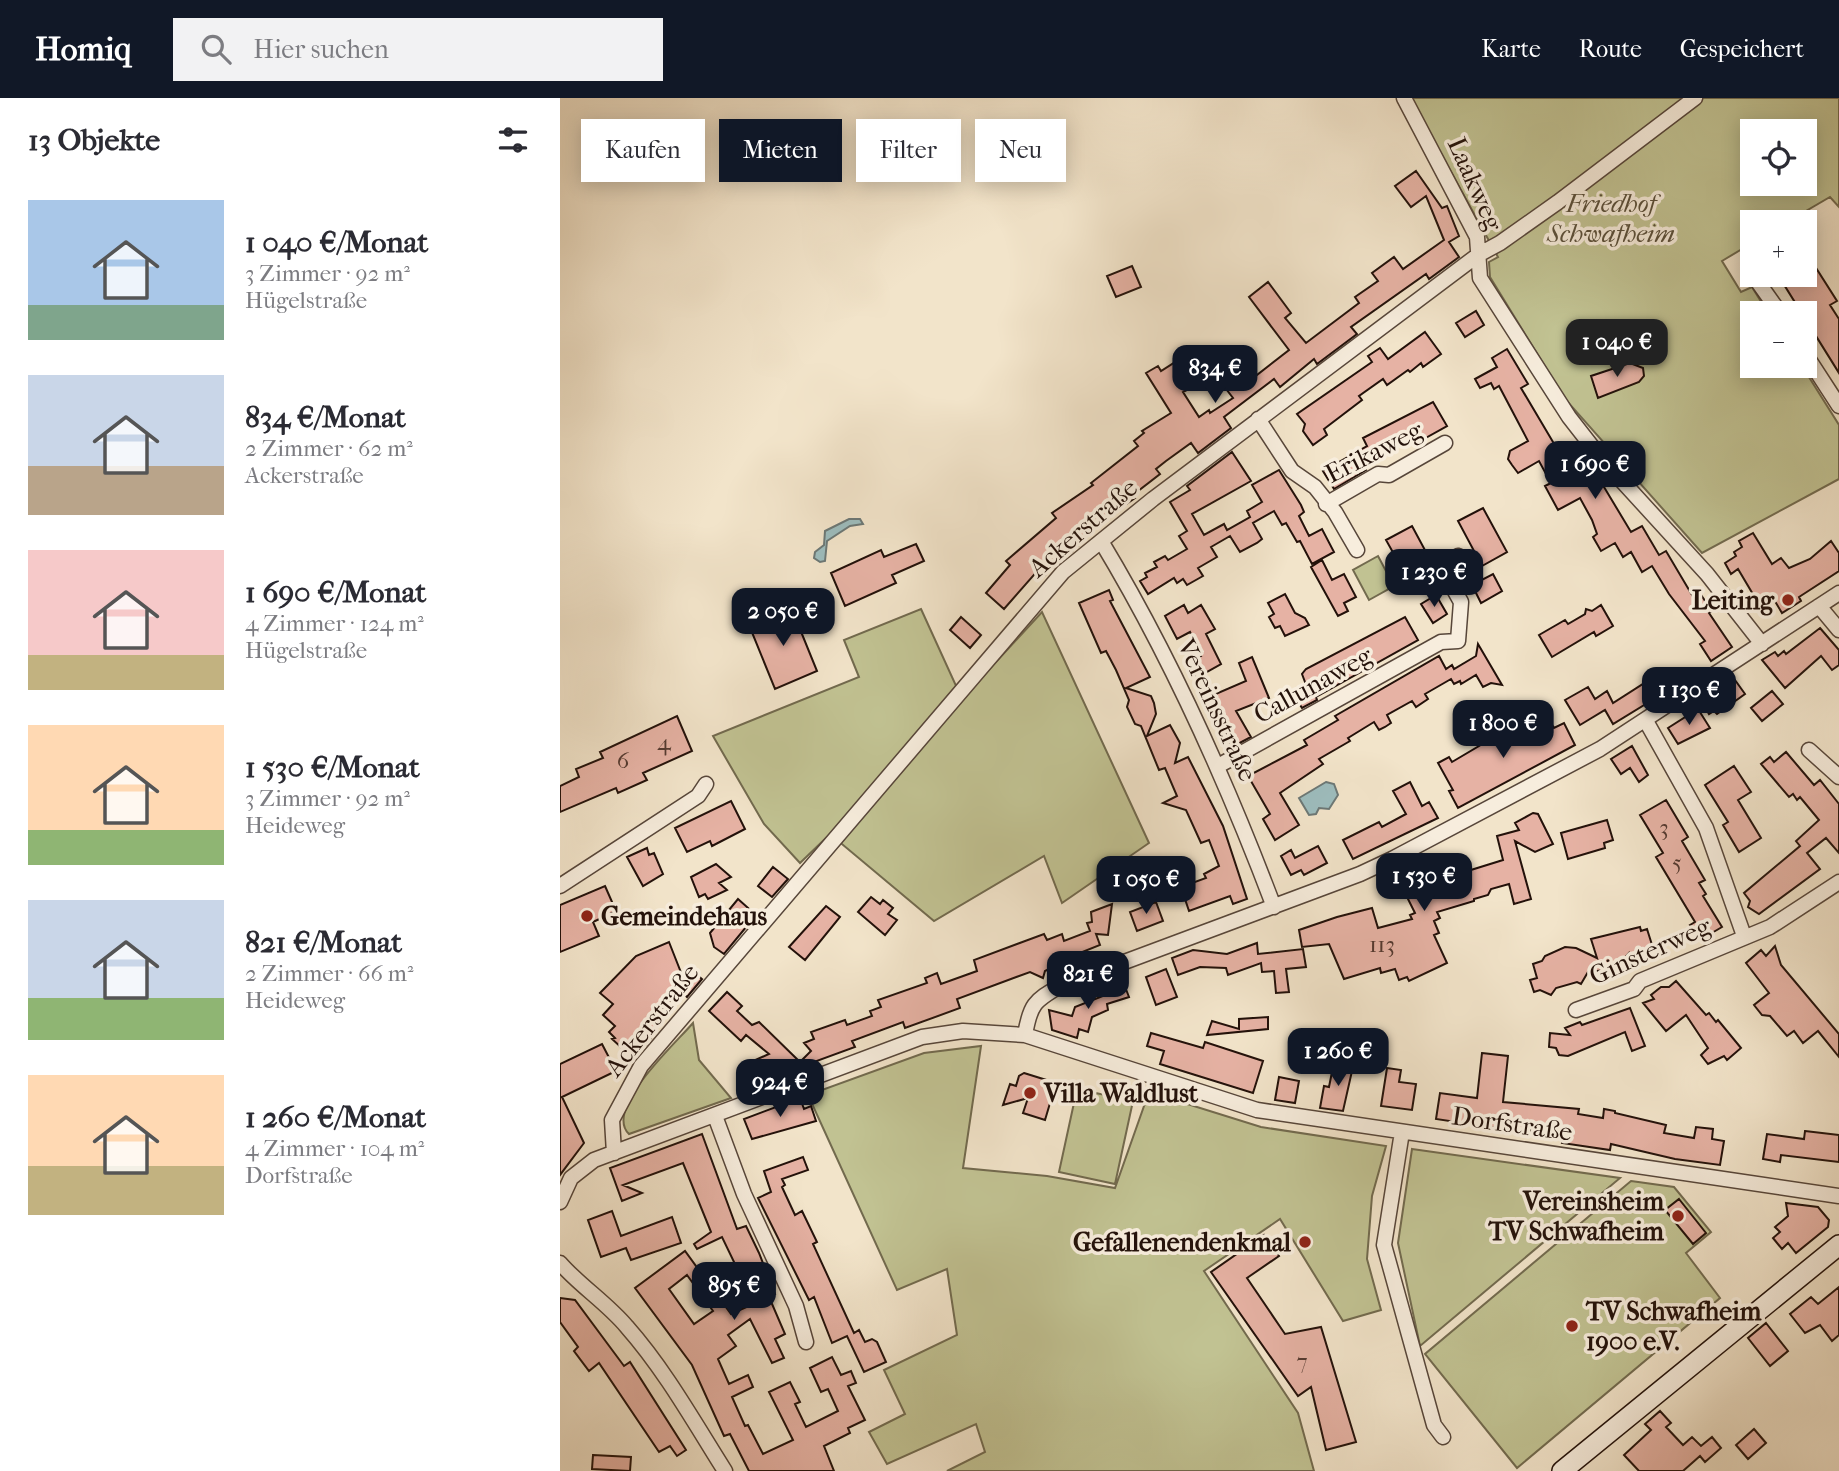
<!DOCTYPE html>
<html lang="de">
<meta charset="utf-8">
<style>
:root{--surface:#fff;--page:#f2f2f3;--text:#2b2b33;--muted:#7c7c81;--accent:#111827}
body{margin:0;font-family:"IM FELL French Canon",serif;background:var(--page);color:var(--text);height:100vh;display:flex;flex-direction:column;font-size:26px;white-space:nowrap}
*{box-sizing:border-box;margin:0}
p{font-size:23px;color:var(--muted)}
.icon{flex:none;width:38px;height:38px;fill:none;stroke:currentColor;stroke-width:2;stroke-linecap:round;stroke-linejoin:round}
.map{position:relative;flex:1;overflow:hidden}
.sheet{display:flex;flex-direction:column;background:var(--surface);width:560px}
.sheet>*{flex:none}
.top-card{position:absolute;left:21px;top:21px;width:665px;height:63px;display:flex;gap:14px}
.buttons{position:absolute;left:1180px;top:21px;display:grid;gap:14px}
.buttons a{display:grid;place-items:center;width:77px;height:77px;border-radius:0px;background:var(--surface);box-shadow:0 4px 18px #0003;font-size:35px}
.price{position:absolute;translate:-50% -60px;padding:0 16px;border-radius:14px;background:var(--accent);color:#fff;font-size:23px;line-height:46px;filter:drop-shadow(0 2px 4px #0008)}
.price::after{content:'';position:absolute;left:50%;top:42px;width:21px;height:16px;margin-left:-10px;background:inherit;clip-path:polygon(0 0,100% 0,50% 100%)}
.price.selected{background:#222;color:#fff}
ul{padding:0;list-style:none}
li{display:flex;align-items:center;gap:21px;height:175px;padding:0 28px}
li span{display:grid;place-items:center;flex:none;width:196px;height:140px;border-radius:0px;color:#555}
li>.icon{margin-inline-start:auto}
span .icon{width:84px;height:84px;fill:#fffc;stroke-width:1}
li b{font-size:30px}
h2{display:flex;justify-content:space-between;align-items:center;height:84px;padding:0 28px;font-size:30px}
.chip{padding:0 24px;border-radius:0px;background:var(--surface);box-shadow:0 4px 18px #0003;font-size:24px;line-height:63px}
.chip.selected{background:var(--accent);color:#fff}
header{display:flex;align-items:center;gap:42px;box-sizing:border-box;height:98px;padding:0 35px;background:var(--accent);color:#fff}
header strong{font-size:33px}
nav{display:flex;gap:38px;margin-inline-start:auto;font-size:24px}
.search{width:490px;height:63px;background:var(--page);display:flex;align-items:center;gap:18px;box-sizing:border-box;padding:0 24px;border-radius:0px;color:var(--muted);font-size:26px}
main{display:flex;flex:1;min-height:0}
.map>svg:first-child{display:block}
.green{fill:#c1c292;stroke:#726a4e;stroke-width:2;fill-rule:evenodd}
.water{fill:#9dbdbe;stroke:#6c7876;stroke-width:2}
.building{fill:#e6b2a4;stroke:#23110a;stroke-width:2;fill-rule:evenodd}
.lines{fill:none;stroke-linecap:round;stroke-linejoin:round}
.street-casing{stroke:#57463a;stroke-width:17}
.secondary-casing{stroke:#23110a;stroke-width:22}
.street{stroke:#f7eddd;stroke-width:14}
.secondary{stroke:#f7eddd;stroke-width:19}
.poi-dot{fill:#8f2418;stroke:#f7eddd;stroke-width:2.5}
.labels{text-anchor:middle;dominant-baseline:central;stroke-width:7;stroke-linejoin:round;paint-order:stroke}
.number-label{font-size:23px;fill:#543930}
.street-label{font-size:26px;fill:#23110a;stroke:#f7eddd}
.park-label{font-size:26px;font-style:italic;fill:#5a4f3a;stroke:#f7eddd}
.poi-label{font-size:26px;font-weight:bold;fill:#23110a;stroke:#f7eddd;text-anchor:end}
</style>
<header>
<strong>Homiq</strong>
<div class="search"><svg class="icon" aria-label="search" viewBox="0 0 24 24"><circle cx="10" cy="10" r="6"/><path d="M15 15l6 6"/></svg>Hier suchen</div>
<nav><a>Karte</a><a>Route</a><a>Gespeichert</a></nav>
</header>
<main>
<section class="sheet">
<h2>13 Objekte<svg class="icon" aria-label="filters" viewBox="0 0 24 24"><path d="M4 7h16M4 17h16"/><circle cx="9" cy="7" r="2"/><circle cx="15" cy="17" r="2"/></svg></h2>
<ul>
<li><span style="background:linear-gradient(#a9c7e8 75%,#7fa58c 0)"><svg class="icon" aria-label="home" viewBox="0 0 24 24"><path d="M3 11l9-7 9 7M6 9v11h12V9"/></svg></span><div><b>1 040 €/Monat</b><p>3 Zimmer · 92 m²</p><p>Hügelstraße</p></div></li>
<li><span style="background:linear-gradient(#c9d6e8 65%,#b9a48a 0)"><svg class="icon" aria-label="home" viewBox="0 0 24 24"><path d="M3 11l9-7 9 7M6 9v11h12V9"/></svg></span><div><b>834 €/Monat</b><p>2 Zimmer · 62 m²</p><p>Ackerstraße</p></div></li>
<li><span style="background:linear-gradient(#f6c9c9 75%,#c2b280 0)"><svg class="icon" aria-label="home" viewBox="0 0 24 24"><path d="M3 11l9-7 9 7M6 9v11h12V9"/></svg></span><div><b>1 690 €/Monat</b><p>4 Zimmer · 124 m²</p><p>Hügelstraße</p></div></li>
<li><span style="background:linear-gradient(#ffd9b3 75%,#8fb573 0)"><svg class="icon" aria-label="home" viewBox="0 0 24 24"><path d="M3 11l9-7 9 7M6 9v11h12V9"/></svg></span><div><b>1 530 €/Monat</b><p>3 Zimmer · 92 m²</p><p>Heideweg</p></div></li>
<li><span style="background:linear-gradient(#c9d6e8 70%,#8fb573 0)"><svg class="icon" aria-label="home" viewBox="0 0 24 24"><path d="M3 11l9-7 9 7M6 9v11h12V9"/></svg></span><div><b>821 €/Monat</b><p>2 Zimmer · 66 m²</p><p>Heideweg</p></div></li>
<li><span style="background:linear-gradient(#ffd9b3 65%,#c2b280 0)"><svg class="icon" aria-label="home" viewBox="0 0 24 24"><path d="M3 11l9-7 9 7M6 9v11h12V9"/></svg></span><div><b>1 260 €/Monat</b><p>4 Zimmer · 104 m²</p><p>Dorfstraße</p></div></li>
</ul>
</section>
<div class="map">
<svg width="1279" height="1373" viewBox="0 0 1279 1373">
<rect width="100%" height="100%" fill="#f2e4ca"/>
<filter id="stains"><feTurbulence type="fractalNoise" baseFrequency=".00286" numOctaves="4"/><feColorMatrix values="0 0 0 0 .2 0 0 0 0 .09 0 0 0 0 .02 0 0 0 .5 -.17"/></filter>
<radialGradient id="worn" r=".72"><stop offset=".6" stop-color="#630" stop-opacity="0"/><stop offset="1" stop-color="#630" stop-opacity=".3"/></radialGradient>
<path class="green" d="M850,0H1279V109L1270,99L1227,124H1192V145L1162,163L1181,194L1192,189L1208,215H1192V268H1242L1279,327V381L1142,455L1005,301L930,179L929,164L938,159ZM1192,33H1244V86H1192Z
M818,458L834,488L809,502L793,472Z
M361,511L402,601L482,514L589,745L502,805L484,758L374,823L270,736L240,765L204,726L153,638L299,579L284,542Z
M133,925L139,962L171,1000L69,1036C43,1011 116,945 133,925Z
M421,948L403,1070L487,1078L555,1090L589,994L701,1029L826,1048L812,1098L807,1161L821,1212L783,1223L720,1121L644,1173L738,1315L754,1373H387L425,1354L416,1326L327,1366L309,1334L345,1316L324,1272L397,1237L387,1171L337,1192L248,997L364,955Z
M517,991L573,1003L555,1086L499,1074Z
M852,1051L1060,1080L860,1248L838,1145Z
M1071,1083L1114,1089L1151,1134L1126,1155L1160,1200L957,1370L865,1256Z"/>
<path class="water" d="M289,421H300L303,426L290,428L267,443L265,463L260,464L254,460L255,454L264,447L265,433Z
M766,684L774,686L778,697L769,711L759,710L756,716L749,717L739,700Z"/>
<path class="building" d="M856,73L882,110L887,108L899,138L889,144L899,159L869,181L866,176L791,229L797,236L757,266L754,261L720,289L714,281L664,319L671,330L638,355L631,345L606,363L596,371L600,376L573,397L575,400L526,434L528,437L517,446L518,448L493,470L484,478L479,471L444,511L426,495L450,467L446,463L496,420L492,415L533,387L531,385L578,348L574,343L584,335L582,333L611,315L586,275L598,268L601,273L620,261L636,287L623,294L639,319L649,312L650,315L673,300L663,287L685,270L693,280L729,252L689,199L708,184L731,215L725,220L746,245L799,205L795,199L818,183L812,175L834,159L843,171L884,142L866,98L851,109L835,88Z
M1244,151L1277,203L1270,207L1279,221V275L1218,177H1244Z
M572,168L581,189L556,199L547,178Z
M916,213L924,227L905,239L896,225Z
M865,234L881,256L863,269L861,265L850,274L848,272L827,287L823,281L799,298L802,302L764,331L767,337L753,347L743,333L745,326L737,316L812,264L808,258L820,250L828,261Z
M947,251L968,286L961,290L1006,366L1020,358L1025,366L1029,364L1071,434L1082,428L1099,457L1106,453L1135,502L1141,497L1152,513L1149,515L1172,549L1151,563L1140,546L1145,543L1109,496L1092,468L1082,474L1071,454L1063,459L1055,445L1041,453L1033,439L1037,436L1032,422L1020,400L998,412L985,388L991,385L979,363L958,375L952,367L948,361L950,353L968,343L939,288L934,291L931,285L920,290L915,281L937,269L932,260Z
M1070,265L1083,270L1084,278L1079,284L1038,300L1031,278Z
M873,304L887,328L862,342L857,334L802,366L806,372L774,391L763,373L807,348L803,340Z
M672,354L691,383L632,416L644,437L664,426L667,432L690,419L687,413L702,404L692,387L719,372L741,407L744,414L739,418L749,438L762,431L774,454L752,466L740,443L737,444L726,425L722,427L714,413L693,425L702,441L697,445L680,454L670,438L651,449L657,459L638,470L643,478L627,487L623,481L617,485L614,480L588,496L580,483L587,479L585,475L597,469L594,464L605,458L608,462L627,451L619,438L627,433L610,404L630,392L627,388Z
M923,410L947,454L922,468L898,423Z
M852,428L866,454L840,467L826,442Z
M1193,435L1212,466L1221,460L1229,470L1250,461L1271,443L1279,455V473L1239,499L1241,503L1222,515L1213,500L1200,508L1178,471L1171,476L1165,465L1176,458L1174,454L1182,449L1179,443Z
M356,446L364,463L332,477L336,485L285,508L271,475L321,452L324,459Z
M762,462L772,482L784,476L796,499L784,505L788,513L778,518L751,469Z
M933,476L942,493L921,505L912,487Z
M549,492L553,502L550,503L590,579L566,590L591,598L594,605L596,616L587,638L610,627L620,645L615,665L628,659L663,728L687,801L673,806L670,798L629,813L621,789L646,780L644,776L659,768L649,742L641,745L626,712L603,705L617,698L605,670L599,672L581,628L575,626L567,609L569,602L556,572L546,553L541,555L519,505Z
M725,496L735,515L745,520L749,527L725,538L720,528L715,530L709,519L714,516L708,505Z
M876,497L887,516L873,525L861,506Z
M624,507L628,515L641,507L655,531L646,536L661,566L636,580L628,564L641,558L630,534L617,541L605,518Z
M1041,507L1053,528L1036,538L1034,534L992,559L979,537L1005,522L1008,526L1025,516L1026,511L1032,513Z
M231,509L257,573L215,591L189,527Z
M401,519L421,537L410,550L390,532Z
M845,519L858,542L756,599L757,602L742,610L735,599L748,592L742,576L746,571Z
M1260,530L1279,552V567L1272,572L1261,558L1225,590L1202,562L1215,554L1218,558L1224,553L1226,556Z
M918,546L942,587L931,585L923,589L916,577L901,586L900,583L894,586L891,581L865,596L868,601L856,609L852,603L827,617L831,625L825,629L819,632L814,624L788,640L790,643L759,661L763,666L720,695L739,727L715,742L703,721L710,716L688,678L747,647L744,642L778,622L775,618L879,558L886,571L892,567L894,571L916,558Z
M692,559L709,600L676,613L691,639L672,649L651,598L686,583L679,565Z
M1097,577L1107,593L1053,626L1045,612L1020,627L1005,602L1028,589L1035,601L1047,593L1053,605Z
M1175,582L1185,596L1157,616L1154,613L1149,616L1142,604Z
M1212,593L1223,606L1202,623L1191,610Z
M1138,611L1150,630L1118,646L1108,630Z
M117,618L132,653L83,675L87,682L58,695L56,690L0,714V688L19,679L16,671L43,660L40,654Z
M988,620L994,630L1004,625L1015,647L898,710L889,693L893,692L878,665L889,659L892,664L953,628L958,637Z
M1072,648L1088,677L1079,684L1070,670L1061,676L1051,661Z
M1226,654L1254,687L1260,682L1279,706V755L1266,740L1247,755L1260,771L1199,816L1188,809L1190,803L1184,795L1240,748L1236,743L1259,722L1240,699L1237,702L1233,696L1229,699L1201,666L1210,659L1214,664Z
M1174,668L1191,694L1178,702L1201,740L1179,754L1163,727L1168,724L1145,687Z
M850,684L862,708L869,704L878,720L793,761L783,742L819,724L822,729L846,716L833,693Z
M1106,702L1128,739L1122,743L1145,782L1139,785L1146,796L1143,798L1162,829L1145,839L1142,834L1137,837L1130,827L1135,824L1096,759L1103,755L1080,717Z
M171,703L185,731L152,748L150,743L127,754L115,730Z
M973,715L978,716L993,746L975,754L955,743L971,801L954,806L949,786L931,791L928,797L914,801V803L877,814L880,820L874,823L879,835L874,837L887,865L849,883L847,879L839,882L835,871L821,875L820,870L784,881L769,846L742,849L739,832L777,819L812,810L818,830L852,821L850,817L855,815L841,787L850,783L852,776L864,774L869,785L943,762L937,738L959,732L955,725Z
M1047,722L1053,742L1044,745L1045,750L1008,761L1001,735Z
M758,748L767,765L744,777L741,772L731,777L721,758L731,752L735,760Z
M87,750L89,757L94,755L103,776L83,788L67,759Z
M156,766L171,779L159,785L167,792L148,801L145,796L139,799L131,779Z
M213,769L228,781L212,799L198,788Z
M45,788L56,813L33,824L39,838L0,854V807Z
M311,799L320,806L323,802L333,810L328,816L337,822L325,837L298,814Z
M178,801L196,817L164,856L154,849L150,835Z
M596,804L603,823L577,833L570,814Z
M552,806L548,837L536,836L540,847L492,866L493,869L485,873L483,880L470,874L397,901L400,910L345,930L343,924L292,943L295,949L191,987L184,967L209,956L186,937L181,943L149,913L167,894L182,908L177,913L192,927L199,924L240,964L251,953L244,945L254,941L251,934L285,922L287,927L312,918L310,913L321,909L318,902L367,885L365,880L377,875L381,886L417,873L414,862L484,836L487,842L502,836L504,843L530,833L527,825L532,824L531,814Z
M266,808L280,819L245,862L229,849Z
M1080,829L1081,833L1087,831L1093,850L1086,852L1089,859L1072,864L1069,855L1055,871L1028,874L1021,886L1017,884L996,890L991,897L980,892L974,894L970,882L977,880L973,866L982,863L985,858L1005,849L1016,850L1037,860L1031,841Z
M109,844L122,877L128,869L142,881L127,899L120,892L92,922L98,927L95,935L74,961L52,941L55,940L49,934L55,928L43,917L53,906L40,895L76,858Z
M697,845L698,856L743,851L746,869L726,871L729,894L716,895L714,873L702,874L701,865L668,877L666,870L640,869L618,877L612,860L633,852L667,856Z
M1215,848L1221,867L1279,936V959L1258,933L1243,945L1234,933L1227,938L1210,918L1202,917L1194,907L1209,895L1186,865L1201,852L1206,858Z
M606,871L617,899L596,907L586,879Z
M562,881L569,899L547,906L548,912L532,919L528,934L519,931L517,940L492,932L489,912L512,918L515,909L543,898L540,889Z
M1116,883L1146,917L1149,915L1156,924L1158,922L1181,950L1167,962L1164,958L1148,966L1141,957L1148,950L1126,917L1106,933L1083,905L1094,901L1091,897L1101,889H1109Z
M1070,910L1085,948L1072,953L1065,934L1008,958L999,957L996,950L989,949L990,935L1010,937L1005,930L1020,924L1022,927Z
M708,919V931L647,937L652,923L679,931V921Z
M591,935L643,950L645,944L703,963L693,995L600,966L604,953L587,948Z
M42,946L56,973L2,999L24,1045L0,1077V966Z
M922,955L948,958L943,1004L1019,1011L1018,1016L1043,1020L1044,1011L1055,1013V1015L1106,1027L1104,1035L1134,1040L1136,1029L1153,1031L1152,1041L1164,1043L1160,1067L1115,1061L1051,1046L1050,1052L1002,1045L1004,1032L971,1028L970,1035L876,1021L880,995L917,1000Z
M783,962L794,964L783,1013L760,1010L764,988L769,989L772,974L780,976Z
M827,970L841,972L839,984L856,986L852,1012L821,1008Z
M464,975L496,985L485,1022L463,1015L468,1000L443,1007L450,986L456,988L459,978Z
M719,979L739,983L735,1005L715,1002Z
M240,1000L244,1011L251,1008L256,1023L192,1041L184,1021Z
M1245,1033L1279,1037V1064L1221,1057L1220,1064L1203,1061L1207,1036L1244,1041Z
M142,1036L177,1131L186,1128L199,1155L215,1196L209,1199L225,1236L215,1241L224,1260L212,1265L190,1221L168,1237L176,1248L158,1261L169,1286L188,1277L193,1289L172,1299L185,1328L188,1327L203,1356L233,1342L209,1294L230,1284L240,1304L235,1306L246,1329L278,1313L268,1291L261,1294L250,1270L272,1259L281,1277L291,1273L296,1285L288,1288L305,1322L288,1330L290,1335L264,1348L274,1373H189L170,1336L164,1338L132,1267L75,1190L125,1153L171,1216L191,1207L171,1168L175,1166L162,1139L137,1151L134,1146L151,1134L123,1065L63,1087L82,1095L62,1103L50,1070ZM127,1177L153,1213L134,1226L109,1191Z
M243,1059L248,1072L222,1081L225,1087L222,1089L235,1117L242,1113L257,1144L253,1146L294,1235L299,1232L305,1244L312,1241L317,1244L326,1264L304,1274L287,1238L272,1245L254,1199L249,1202L198,1100L211,1094L204,1073Z
M1119,1101L1146,1135L1133,1146L1105,1112Z
M1226,1105L1258,1109L1269,1122L1268,1129L1236,1155L1228,1145L1222,1151L1213,1140L1220,1134L1215,1129L1228,1118Z
M52,1113L61,1138L112,1119L121,1145L71,1162L66,1150L41,1159L28,1122Z
M704,1137L719,1158L687,1180L725,1236L761,1229L796,1344L766,1352L751,1289L738,1298L651,1174Z
M1279,1189V1237L1272,1243L1260,1227L1245,1235L1230,1216L1251,1199L1258,1206Z
M0,1200L15,1202L64,1268L70,1264L126,1352L117,1358L110,1348L99,1354L39,1265L29,1273L14,1253L18,1249L0,1224Z
M1206,1225L1228,1253L1210,1268L1188,1240Z
M1100,1313L1111,1325L1106,1329L1123,1347L1132,1339L1141,1348L1152,1339L1161,1350L1145,1364L1140,1358L1123,1373H1079L1064,1357L1091,1332L1085,1326Z
M1194,1331L1206,1345L1188,1361L1176,1347Z
M33,1357L71,1359L70,1373L32,1371Z"/>
<g class="lines">
<g class="street-casing">
<path id="street" d="M844,0L917,139L920,180L1009,319L1041,360L1147,476L1202,546
M1193,177L1220,215
M1244,254L1279,308
M698,321L732,373L755,389L775,414L797,452
M766,406L818,376L829,377L885,345
M541,443C611,559 666,682 714,809
M1259,508L1279,532
M1086,623L1146,730L1184,838
M1249,652L1279,679
M658,668L881,544L898,543L901,504L882,470L898,458
M0,788L138,698L146,686
M1016,912L1074,891L1080,883L1210,829L1279,784
M465,937C470,907 474,903 500,888L800,776L832,761L1040,651L1279,495
M155,1018L184,1096L236,1208L246,1244
M842,1034L824,1147L874,1327L883,1339
M54,1055L52,1022L81,968L503,474L593,401L918,157L940,145L998,104L1135,0
M0,1104L11,1080L34,1062L362,939L403,933L465,937L697,1012L1279,1098
M0,1165C20,1188 47,1205 67,1229C105,1272 134,1324 165,1373"/>
</g>
<g class="secondary-casing">
<path id="secondary" d="M1002,1373L1279,1147"/>
</g>
<use href="#street" class="street"/>
<use href="#secondary" class="secondary"/>
</g>
<g class="poi-dot">
<circle cx="1228" cy="502" r="7"/>
<circle cx="27" cy="818" r="7"/>
<circle cx="470" cy="995" r="7"/>
<circle cx="1118" cy="1118" r="7"/>
<circle cx="745" cy="1144" r="7"/>
<circle cx="1012" cy="1228" r="7"/>
</g>
<g class="labels">
<g class="number-label">
<text x="104" y="644">4</text>
<text x="63" y="662">6</text>
<text x="1104" y="729">3</text>
<text x="1117" y="764">5</text>
<text x="822" y="846">113</text>
<text x="742" y="1263">7</text>
</g>
<g class="street-label">
<text transform="translate(915 86) rotate(66)">Laakweg</text>
<text transform="translate(814 354) rotate(-27)">Erikaweg</text>
<text transform="translate(523 430) rotate(-41)">Ackerstraße</text>
<text transform="translate(753 587) rotate(-29)">Callunaweg</text>
<text transform="translate(657 612) rotate(65)">Vereinsstraße</text>
<text transform="translate(1090 853) rotate(-24)">Ginsterweg</text>
<text transform="translate(92 922) rotate(-52)">Ackerstraße</text>
<text transform="translate(952 1026) rotate(8)">Dorfstraße</text>
</g>
<g class="park-label">
<text x="1051" y="105">Friedhof<tspan x="1051" dy="30">Schwafheim</tspan></text>
</g>
<g class="poi-label">
<text x="1214" y="502">Leiting</text>
<text x="41" y="818" text-anchor="start">Gemeindehaus</text>
<text x="484" y="995" text-anchor="start">Villa Waldlust</text>
<text x="1104" y="1103">Vereinsheim<tspan x="1104" dy="30">TV Schwafheim</tspan></text>
<text x="731" y="1144">Gefallenendenkmal</text>
<text x="1026" y="1213" text-anchor="start">TV Schwafheim<tspan x="1026" dy="30">1900 e.V.</tspan></text>
</g>
</g>
<rect width="100%" height="100%" filter="url(#stains)"/>
<rect width="100%" height="100%" fill="url(#worn)"/>
</svg>
<div class="buttons">
<a><svg class="icon" aria-label="locate" viewBox="0 0 24 24"><circle cx="12" cy="12" r="6"/><path d="M12 2v4M12 18v4M2 12h4M18 12h4"/></svg></a>
<a>+</a>
<a>−</a>
</div>
<b class="price selected" style="left:1057px;top:281px">1 040 €</b>
<b class="price" style="left:655px;top:307px">834 €</b>
<b class="price" style="left:1035px;top:403px">1 690 €</b>
<b class="price" style="left:874px;top:511px">1 230 €</b>
<b class="price" style="left:223px;top:550px">2 050 €</b>
<b class="price" style="left:1129px;top:629px">1 130 €</b>
<b class="price" style="left:943px;top:662px">1 800 €</b>
<b class="price" style="left:864px;top:815px">1 530 €</b>
<b class="price" style="left:586px;top:818px">1 050 €</b>
<b class="price" style="left:528px;top:913px">821 €</b>
<b class="price" style="left:778px;top:990px">1 260 €</b>
<b class="price" style="left:220px;top:1021px">924 €</b>
<b class="price" style="left:174px;top:1224px">895 €</b>
<div class="top-card">
<a class="chip">Kaufen</a>
<a class="chip selected">Mieten</a>
<a class="chip">Filter</a>
<a class="chip">Neu</a>
</div>
</div>
</main>
